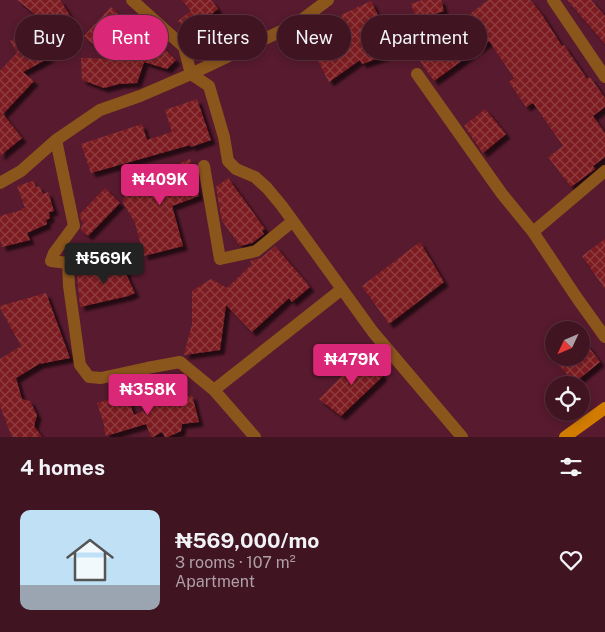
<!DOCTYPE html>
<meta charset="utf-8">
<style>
:root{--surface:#411422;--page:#4c212f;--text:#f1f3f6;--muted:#ae9ea5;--line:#5a3340;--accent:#db2777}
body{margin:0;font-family:"Public Sans",sans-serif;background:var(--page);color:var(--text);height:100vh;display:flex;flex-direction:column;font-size:19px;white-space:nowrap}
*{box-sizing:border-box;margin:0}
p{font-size:16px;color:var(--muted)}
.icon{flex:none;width:28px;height:28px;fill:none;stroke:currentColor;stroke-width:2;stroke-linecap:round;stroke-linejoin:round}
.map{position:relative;height:437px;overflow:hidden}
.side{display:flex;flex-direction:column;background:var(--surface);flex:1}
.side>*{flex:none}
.hud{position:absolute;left:15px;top:15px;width:575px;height:45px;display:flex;gap:10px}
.needle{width:32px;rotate:226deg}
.buttons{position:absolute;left:545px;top:321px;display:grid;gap:10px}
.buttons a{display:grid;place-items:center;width:45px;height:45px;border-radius:50%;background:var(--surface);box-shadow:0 2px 8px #0003,0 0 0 1px var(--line);font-size:25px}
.price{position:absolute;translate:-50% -42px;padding:0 11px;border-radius:5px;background:var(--accent);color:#fff;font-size:16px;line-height:32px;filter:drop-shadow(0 1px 2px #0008)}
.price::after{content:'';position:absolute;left:50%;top:30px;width:15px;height:11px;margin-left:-8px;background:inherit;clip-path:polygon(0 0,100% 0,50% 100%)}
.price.current{background:#222;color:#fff}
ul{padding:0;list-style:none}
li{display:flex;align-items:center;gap:15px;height:125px;padding:0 20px}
li span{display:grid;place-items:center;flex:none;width:140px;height:100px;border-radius:10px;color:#555}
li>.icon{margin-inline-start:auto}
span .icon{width:60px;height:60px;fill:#fffc;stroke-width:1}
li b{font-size:21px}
h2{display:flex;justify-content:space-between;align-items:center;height:60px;padding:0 20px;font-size:21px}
.chip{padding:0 18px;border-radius:22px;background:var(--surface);box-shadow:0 2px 8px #0003,0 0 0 1px var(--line);font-size:18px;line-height:45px}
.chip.current{background:var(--accent);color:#fff}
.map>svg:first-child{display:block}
.building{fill:url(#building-cross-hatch);filter:url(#shadow)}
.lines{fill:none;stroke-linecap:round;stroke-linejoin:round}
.street{stroke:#8b561c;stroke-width:12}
.primary{stroke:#d17c00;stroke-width:12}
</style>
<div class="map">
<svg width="605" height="437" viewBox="0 0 605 437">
<defs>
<pattern id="building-cross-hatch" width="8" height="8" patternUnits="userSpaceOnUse" patternTransform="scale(1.25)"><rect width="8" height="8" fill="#7c1e20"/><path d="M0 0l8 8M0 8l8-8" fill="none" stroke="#8f3e40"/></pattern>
<filter id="shadow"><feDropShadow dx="4.5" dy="4.5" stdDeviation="1" flood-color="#0009"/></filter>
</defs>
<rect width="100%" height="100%" fill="#571a2e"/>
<path class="building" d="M17,0H60L80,31L41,56L51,57L23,72L34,81L3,114L22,138L0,156V71L17,53L10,41L45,22Z
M182,0H211L218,9L188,33L178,21L191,11Z
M422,0H441L444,11L417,20L411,4Z
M488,0H530L541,13L562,46L564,45L587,79L590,77L605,98V107L593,116L605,133V157L593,166L595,169L571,187L548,157L563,146L533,103L526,107L509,82L514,78L489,41L434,81L414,53L453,25L454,26Z
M567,0H591L605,16V44Z
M371,1L396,52L362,64L360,60L329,82L305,36L323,26L342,17L341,15Z
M111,7L139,34L144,29L176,60L167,69L144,62L137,83L119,84L104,88L82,80L81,58L108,59L84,36Z
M197,99L211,140L191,147L190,145L91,173L81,144L142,124L147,140L172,132L165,110Z
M485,109L506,134L483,153L464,126Z
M190,159L199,196L172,206L183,246L144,256L135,223L123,203L126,186Z
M228,178L265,229L262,231L264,234L252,243L240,246L222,221L216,187Z
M33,181L36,187L39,186L43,194L48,192L54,211L49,212L50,218L46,220L47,224L27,233L30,240L2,247L0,239V216L22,210V208H25L17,186Z
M105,188L120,203L88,236L81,230L82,225L84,223L81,220L80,214Z
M605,239V289L582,256Z
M420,242L444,282L389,324L362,286Z
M275,246L310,287L292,302L289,298L252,332L226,305L220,350L184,355L192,324V291L211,279L227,288L252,264L250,261L261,258Z
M115,263L125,264L127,276L135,293L128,296L80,307L77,275Z
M46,293L70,358L39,364L16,378L22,399L30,401L37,415L34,426L42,437H12L0,406V359L21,346L0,308V306Z
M581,337L600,362L574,383L558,364L567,358H581Z
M360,356L368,357L383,376L341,416L319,399L349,369Z
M127,394L134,415L157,405L192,395L199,422L182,424L181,431L168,437H165L162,432L153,437H151L146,424L106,436L104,429L105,428L97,403Z"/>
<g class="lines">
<path class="street" d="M132,0L184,47L191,74L209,86L224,137L228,161L236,169L255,177L267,188L282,206L373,332L462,437
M553,0L605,77
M417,74L502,194L533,232L577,298L605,337
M56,140L74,226L54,253L51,261L68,263L69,286L80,365L89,377L101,378L147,368L180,362L214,390L255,437
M204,166L220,259L256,251L293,221
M0,183L21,171L56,140L100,110L140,96L191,74L296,24L328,0
M533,232L605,171
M214,390L342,289"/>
<path class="primary" d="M565,437L605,408"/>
</g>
</svg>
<div class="buttons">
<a><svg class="needle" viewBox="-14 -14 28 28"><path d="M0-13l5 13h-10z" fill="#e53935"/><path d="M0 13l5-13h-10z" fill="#ae9ea5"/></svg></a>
<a><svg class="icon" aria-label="locate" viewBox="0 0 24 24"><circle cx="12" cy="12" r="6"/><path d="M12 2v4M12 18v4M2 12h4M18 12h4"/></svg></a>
</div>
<b class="price" style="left:160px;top:206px">₦409K</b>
<b class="price current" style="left:104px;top:285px">₦569K</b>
<b class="price" style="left:352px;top:386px">₦479K</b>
<b class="price" style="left:148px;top:416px">₦358K</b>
<div class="hud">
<a class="chip">Buy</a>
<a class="chip current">Rent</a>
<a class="chip">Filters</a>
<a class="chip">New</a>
<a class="chip">Apartment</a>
</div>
</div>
<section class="side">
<h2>4 homes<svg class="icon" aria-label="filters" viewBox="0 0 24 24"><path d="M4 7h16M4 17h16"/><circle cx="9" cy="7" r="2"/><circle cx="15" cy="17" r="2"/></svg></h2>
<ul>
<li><span style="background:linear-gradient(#bfe0f5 75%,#9aa5b1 0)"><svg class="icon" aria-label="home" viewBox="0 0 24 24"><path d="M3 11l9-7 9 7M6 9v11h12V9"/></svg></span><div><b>₦569,000/mo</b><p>3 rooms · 107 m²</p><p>Apartment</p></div><svg class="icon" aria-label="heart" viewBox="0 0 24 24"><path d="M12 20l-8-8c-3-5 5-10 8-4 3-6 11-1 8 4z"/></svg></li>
</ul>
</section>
